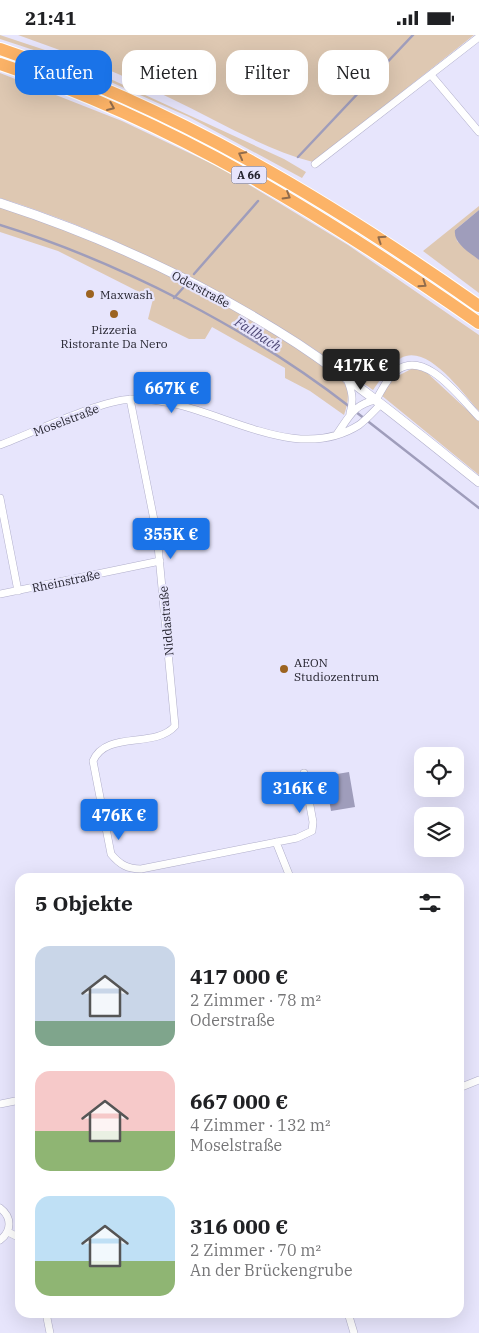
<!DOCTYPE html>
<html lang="de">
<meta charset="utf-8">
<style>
:root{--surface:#fff;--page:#f6f6f6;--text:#202124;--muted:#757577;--accent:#1a73e8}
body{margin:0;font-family:"IBM Plex Serif",serif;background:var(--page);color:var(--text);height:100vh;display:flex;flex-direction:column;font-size:19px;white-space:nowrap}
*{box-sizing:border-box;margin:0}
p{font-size:16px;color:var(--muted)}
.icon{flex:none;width:28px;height:28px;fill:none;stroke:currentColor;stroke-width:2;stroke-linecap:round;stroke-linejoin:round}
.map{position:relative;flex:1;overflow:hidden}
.side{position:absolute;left:15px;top:838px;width:449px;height:445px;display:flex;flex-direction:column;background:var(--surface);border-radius:15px;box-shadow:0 5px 20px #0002}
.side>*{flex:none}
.top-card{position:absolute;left:15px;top:15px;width:450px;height:45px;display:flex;gap:10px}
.fabs{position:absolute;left:414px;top:712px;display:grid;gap:10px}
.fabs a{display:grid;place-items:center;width:50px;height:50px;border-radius:10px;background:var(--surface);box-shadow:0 5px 20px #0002;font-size:25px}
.price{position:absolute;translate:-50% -42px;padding:0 11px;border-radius:5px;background:var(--accent);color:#fff;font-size:16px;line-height:32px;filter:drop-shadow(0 1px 2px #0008)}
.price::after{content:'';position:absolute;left:50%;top:30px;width:15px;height:11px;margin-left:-8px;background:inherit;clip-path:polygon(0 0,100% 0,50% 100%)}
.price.on{background:#222;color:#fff}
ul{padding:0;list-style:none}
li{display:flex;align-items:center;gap:15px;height:125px;padding:0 20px}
li span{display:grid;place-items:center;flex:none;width:140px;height:100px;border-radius:15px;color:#555}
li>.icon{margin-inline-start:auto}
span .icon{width:60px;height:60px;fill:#fffc;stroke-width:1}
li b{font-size:21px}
h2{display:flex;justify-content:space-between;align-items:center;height:60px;padding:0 20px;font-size:21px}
.pill{padding:0 18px;border-radius:15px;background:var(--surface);box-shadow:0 5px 20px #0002;font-size:18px;line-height:45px}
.pill.on{background:var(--accent);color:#fff}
.status{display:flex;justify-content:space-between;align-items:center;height:35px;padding:0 25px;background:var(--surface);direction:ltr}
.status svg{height:14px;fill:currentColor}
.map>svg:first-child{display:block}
.green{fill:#dec8b2}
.water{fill:#9f9dbb}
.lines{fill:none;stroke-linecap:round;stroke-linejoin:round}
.stream{stroke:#9f9dbb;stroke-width:2.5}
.minor-casing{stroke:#b1afcb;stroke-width:8}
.tertiary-casing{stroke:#b1afcb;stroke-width:10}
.motorway-casing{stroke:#fff;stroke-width:14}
.minor{stroke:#fff;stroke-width:7}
.tertiary{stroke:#fff;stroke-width:9}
.motorway{stroke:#fcb367;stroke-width:12}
.oneway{stroke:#916c4c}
.poi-dot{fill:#9c6320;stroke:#e7e5fc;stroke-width:2}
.labels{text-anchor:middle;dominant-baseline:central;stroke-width:4.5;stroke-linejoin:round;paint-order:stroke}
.shield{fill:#e7e5fc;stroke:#605f6d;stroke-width:1}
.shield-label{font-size:11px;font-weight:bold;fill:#262530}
.street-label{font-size:12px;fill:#262530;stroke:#e7e5fc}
.poi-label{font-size:12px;fill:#262530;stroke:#e7e5fc;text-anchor:start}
.water-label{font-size:14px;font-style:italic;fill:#514b78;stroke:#e7e5fc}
</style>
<div class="status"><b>21:41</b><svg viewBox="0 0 49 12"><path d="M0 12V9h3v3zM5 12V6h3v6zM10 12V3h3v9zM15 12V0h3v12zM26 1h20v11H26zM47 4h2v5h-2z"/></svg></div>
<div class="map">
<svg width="479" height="1298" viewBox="0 0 479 1298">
<rect width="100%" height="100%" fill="#e7e5fc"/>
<path class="green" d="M0,0L54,18L284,124L306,137L302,143L189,82L55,22L0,4Z
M18,0H474L313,127C263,114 217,85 170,63C121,39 70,18 18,0Z
M0,38L122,86L223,134L348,210L479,300V376C463,359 428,308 401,323C390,330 381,344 373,355C341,333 309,309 275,290C188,238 97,193 0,163Z
M479,171V175L455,195L457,206L479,225V258L423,216Z
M0,172C108,206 222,258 314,324C324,332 340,339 346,351C350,360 347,371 344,380L310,356L285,343V333L212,292L205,304H189L148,284L153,264L58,216L0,197Z
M413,333L423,334L479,386V440L381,360L394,343Z"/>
<path class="water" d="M479,175V225C469,217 453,208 455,195Z
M349,737L355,772L331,776L325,741Z"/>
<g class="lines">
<path class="stream" d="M298,122L413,0
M0,190C120,227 251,295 350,372
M194,239L258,166
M174,263L183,253
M356,377L479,473"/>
<g class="minor-casing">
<path id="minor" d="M431,40L479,97
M315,129L479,2
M347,344C352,356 354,365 350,378
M130,364L157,500L175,691C155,714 106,695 93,726L111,819C120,830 128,834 141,834L297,803L312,796L313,787L304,738
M337,399C349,382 354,369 376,365C382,355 387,343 396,336C425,313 460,363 479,382
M0,410C35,397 97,366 132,364C208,361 289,434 359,390C367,384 374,376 381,369
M0,463L18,556
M0,559L160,526
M276,807L290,842
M459,1053L479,1045
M0,1069L20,1065
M0,1173C12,1182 12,1196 0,1205
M8,1197L20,1203
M46,1278L50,1298
M348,1278L354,1298"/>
</g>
<g class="tertiary-casing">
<path id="tertiary" d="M0,168C105,202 205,249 298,309C361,351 420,400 479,447"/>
</g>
<g class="motorway-casing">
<path id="motorway" d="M0,14C175,73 328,165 479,271
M0,29C175,87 328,183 479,288"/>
</g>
<use href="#minor" class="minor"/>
<use href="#tertiary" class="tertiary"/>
<use href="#motorway" class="motorway"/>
</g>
<defs><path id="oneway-chevron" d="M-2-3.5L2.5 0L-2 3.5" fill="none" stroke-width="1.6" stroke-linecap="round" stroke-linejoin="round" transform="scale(1.25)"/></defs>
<g class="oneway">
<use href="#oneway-chevron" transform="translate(111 72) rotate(23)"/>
<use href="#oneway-chevron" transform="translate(242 120) rotate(-152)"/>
<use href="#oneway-chevron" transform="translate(287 161) rotate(31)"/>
<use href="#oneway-chevron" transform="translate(381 204) rotate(-146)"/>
<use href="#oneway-chevron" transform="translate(423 249) rotate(34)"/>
</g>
<g class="poi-dot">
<circle cx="90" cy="259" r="5"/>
<circle cx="114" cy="279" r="5"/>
<circle cx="284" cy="634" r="5"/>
</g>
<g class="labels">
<rect class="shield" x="231.5" y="131.5" width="35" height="17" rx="4"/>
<g class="shield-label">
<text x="249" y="140">A 66</text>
</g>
<g class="street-label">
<text transform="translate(201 254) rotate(28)">Oderstraße</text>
<text transform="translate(66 385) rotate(-21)">Moselstraße</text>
<text transform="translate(66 546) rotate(-12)">Rheinstraße</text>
<text transform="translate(166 586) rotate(-95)">Niddastraße</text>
</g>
<g class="poi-label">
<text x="100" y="259">Maxwash</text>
<text x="114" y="294" text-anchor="middle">Pizzeria<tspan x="114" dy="14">Ristorante Da Nero</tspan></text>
<text x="294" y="627">AEON<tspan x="294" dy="14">Studiozentrum</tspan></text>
</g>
<g class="water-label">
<text transform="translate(258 299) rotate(32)">Fallbach</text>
</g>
</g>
</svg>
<div class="fabs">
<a><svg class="icon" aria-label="locate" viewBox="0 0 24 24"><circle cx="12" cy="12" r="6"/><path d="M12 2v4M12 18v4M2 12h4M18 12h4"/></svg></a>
<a><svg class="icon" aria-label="layers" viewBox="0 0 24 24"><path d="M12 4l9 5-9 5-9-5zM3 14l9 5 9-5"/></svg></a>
</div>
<b class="price on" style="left:361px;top:356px">417K €</b>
<b class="price" style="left:172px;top:379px">667K €</b>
<b class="price" style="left:171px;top:525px">355K €</b>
<b class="price" style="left:300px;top:779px">316K €</b>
<b class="price" style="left:119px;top:806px">476K €</b>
<div class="top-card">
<a class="pill on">Kaufen</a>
<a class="pill">Mieten</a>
<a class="pill">Filter</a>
<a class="pill">Neu</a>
</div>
<section class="side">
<h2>5 Objekte<svg class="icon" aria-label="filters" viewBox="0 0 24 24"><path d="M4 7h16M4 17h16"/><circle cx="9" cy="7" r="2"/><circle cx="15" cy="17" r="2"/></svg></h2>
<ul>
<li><span style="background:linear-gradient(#c9d6e8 75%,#7fa58c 0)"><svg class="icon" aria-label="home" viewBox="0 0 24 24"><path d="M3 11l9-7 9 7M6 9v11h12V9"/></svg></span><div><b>417 000 €</b><p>2 Zimmer · 78 m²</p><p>Oderstraße</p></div></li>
<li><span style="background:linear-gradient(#f6c9c9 60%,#8fb573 0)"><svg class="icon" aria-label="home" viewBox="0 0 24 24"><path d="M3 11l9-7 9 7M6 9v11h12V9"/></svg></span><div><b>667 000 €</b><p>4 Zimmer · 132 m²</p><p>Moselstraße</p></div></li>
<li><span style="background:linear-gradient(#bfe0f5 65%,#8fb573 0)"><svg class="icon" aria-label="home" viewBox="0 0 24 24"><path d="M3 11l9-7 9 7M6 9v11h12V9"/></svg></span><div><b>316 000 €</b><p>2 Zimmer · 70 m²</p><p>An der Brückengrube</p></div></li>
</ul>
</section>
</div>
